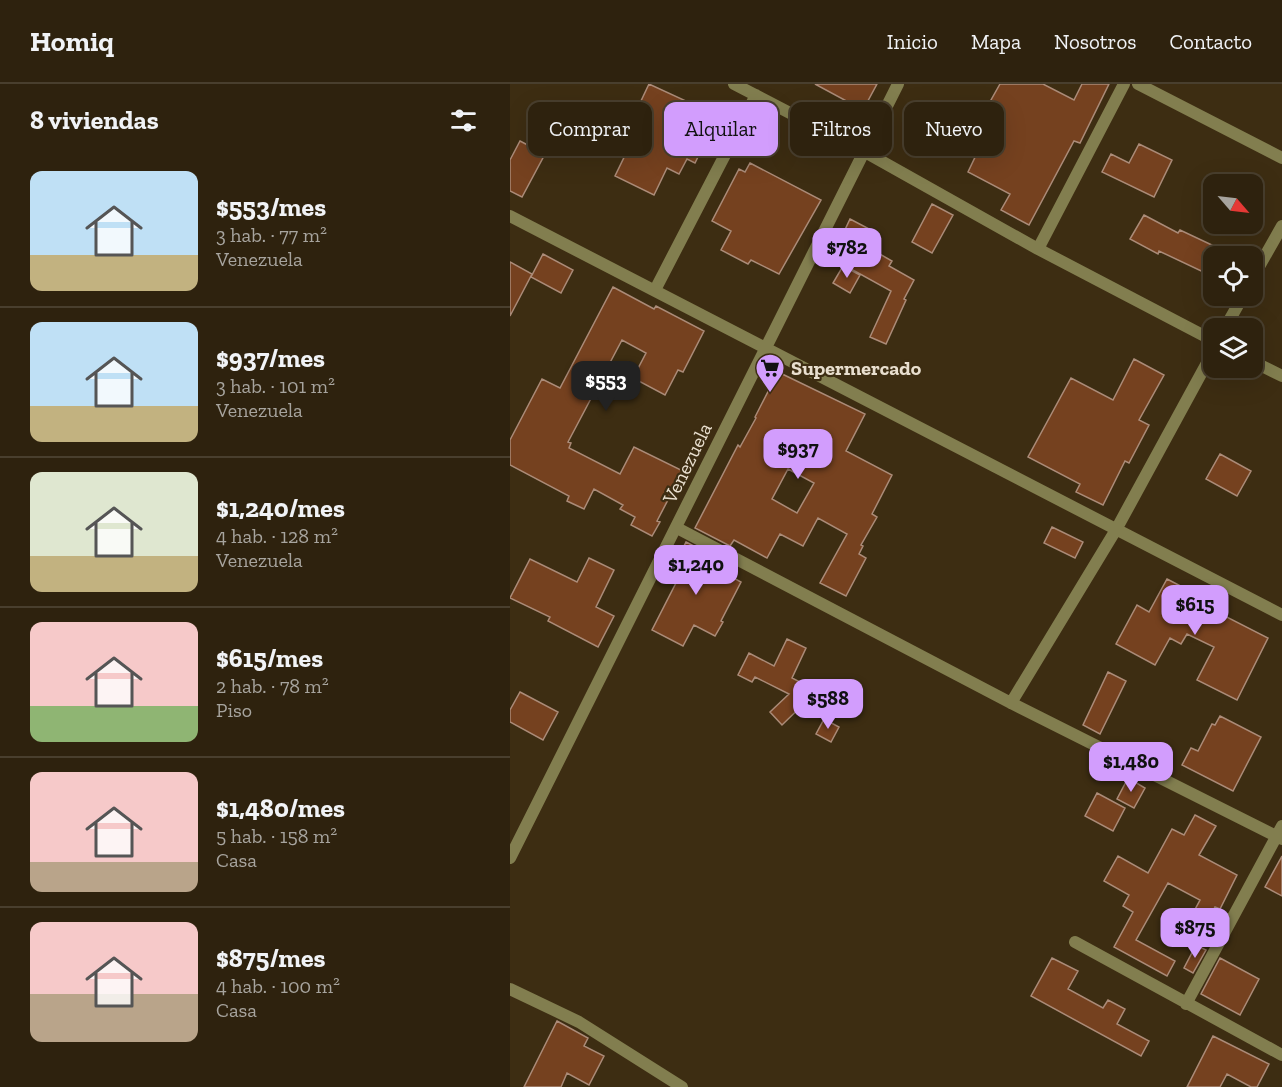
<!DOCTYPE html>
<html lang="es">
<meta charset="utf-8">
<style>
:root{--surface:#2e220e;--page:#3a2f1c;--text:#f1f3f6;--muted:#a7a49e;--line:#493f2e;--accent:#d29dfd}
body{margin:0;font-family:"Zilla Slab",serif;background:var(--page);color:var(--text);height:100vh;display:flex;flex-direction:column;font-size:22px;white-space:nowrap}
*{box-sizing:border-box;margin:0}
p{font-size:20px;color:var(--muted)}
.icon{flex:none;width:33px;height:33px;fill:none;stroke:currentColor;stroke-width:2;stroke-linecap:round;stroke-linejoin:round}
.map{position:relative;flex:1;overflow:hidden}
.sheet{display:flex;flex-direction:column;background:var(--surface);width:510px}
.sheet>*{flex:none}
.top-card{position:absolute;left:18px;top:18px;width:570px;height:54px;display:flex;gap:12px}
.needle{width:39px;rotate:118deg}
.controls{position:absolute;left:693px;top:90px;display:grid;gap:12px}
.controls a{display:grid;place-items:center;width:60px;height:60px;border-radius:12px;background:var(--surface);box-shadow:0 6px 24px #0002,0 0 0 2px var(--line);font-size:30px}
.price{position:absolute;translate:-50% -51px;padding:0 14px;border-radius:12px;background:var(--accent);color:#111;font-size:20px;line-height:39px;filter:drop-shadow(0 2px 3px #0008)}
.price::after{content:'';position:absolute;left:50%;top:36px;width:18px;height:14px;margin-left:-9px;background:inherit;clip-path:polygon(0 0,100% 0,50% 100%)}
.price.on{background:#222;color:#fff}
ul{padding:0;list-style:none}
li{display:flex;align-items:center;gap:18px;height:150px;padding:0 30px}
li+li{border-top:2px solid var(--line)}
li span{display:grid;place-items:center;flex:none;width:168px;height:120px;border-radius:12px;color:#555}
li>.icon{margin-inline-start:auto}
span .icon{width:72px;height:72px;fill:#fffc;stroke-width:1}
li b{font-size:26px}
h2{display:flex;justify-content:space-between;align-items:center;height:72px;padding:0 30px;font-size:26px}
.pill{padding:0 21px;border-radius:12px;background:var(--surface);box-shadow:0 6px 24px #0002,0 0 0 2px var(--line);font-size:21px;line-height:54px}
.pill.on{background:var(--accent);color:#111}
header{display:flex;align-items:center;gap:36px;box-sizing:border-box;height:84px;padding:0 30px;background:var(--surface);border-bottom:2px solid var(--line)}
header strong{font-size:28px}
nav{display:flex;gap:33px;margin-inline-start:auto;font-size:21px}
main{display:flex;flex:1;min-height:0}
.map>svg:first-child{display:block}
.building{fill:#75411f;stroke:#ab8b78;stroke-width:1.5;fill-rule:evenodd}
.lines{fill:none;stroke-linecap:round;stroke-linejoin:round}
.street{stroke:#827e4f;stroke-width:12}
.labels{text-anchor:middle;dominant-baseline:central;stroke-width:4.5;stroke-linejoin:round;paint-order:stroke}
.poi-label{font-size:20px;font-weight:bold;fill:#e9dfcf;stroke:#3d2d12;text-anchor:start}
.street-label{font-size:20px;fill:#e9dfcf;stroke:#3d2d12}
</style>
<header>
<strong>Homiq</strong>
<nav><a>Inicio</a><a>Mapa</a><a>Nosotros</a><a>Contacto</a></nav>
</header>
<main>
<section class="sheet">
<h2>8 viviendas<svg class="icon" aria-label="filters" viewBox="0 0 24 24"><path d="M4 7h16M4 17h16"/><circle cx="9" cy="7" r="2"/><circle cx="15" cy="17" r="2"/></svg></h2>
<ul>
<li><span style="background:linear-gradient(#bfe0f5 70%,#c2b280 0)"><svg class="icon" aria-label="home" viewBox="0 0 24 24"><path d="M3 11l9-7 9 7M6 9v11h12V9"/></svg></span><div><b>$553/mes</b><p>3 hab. · 77 m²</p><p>Venezuela</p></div></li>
<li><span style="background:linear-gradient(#bfe0f5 70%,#c2b280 0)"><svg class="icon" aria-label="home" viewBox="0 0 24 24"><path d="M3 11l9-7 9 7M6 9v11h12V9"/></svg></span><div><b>$937/mes</b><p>3 hab. · 101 m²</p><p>Venezuela</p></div></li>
<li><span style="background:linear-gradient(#dfe7d0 70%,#c2b280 0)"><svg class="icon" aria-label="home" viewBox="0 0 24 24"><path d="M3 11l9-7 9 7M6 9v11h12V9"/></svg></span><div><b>$1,240/mes</b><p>4 hab. · 128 m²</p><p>Venezuela</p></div></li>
<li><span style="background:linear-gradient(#f6c9c9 70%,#8fb573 0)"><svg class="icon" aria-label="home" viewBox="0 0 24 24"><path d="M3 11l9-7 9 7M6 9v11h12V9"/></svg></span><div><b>$615/mes</b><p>2 hab. · 78 m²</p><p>Piso</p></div></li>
<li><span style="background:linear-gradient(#f6c9c9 75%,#b9a48a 0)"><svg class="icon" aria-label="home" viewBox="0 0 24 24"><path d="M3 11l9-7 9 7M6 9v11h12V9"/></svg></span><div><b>$1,480/mes</b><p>5 hab. · 158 m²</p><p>Casa</p></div></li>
<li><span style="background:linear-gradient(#f6c9c9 60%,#b9a48a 0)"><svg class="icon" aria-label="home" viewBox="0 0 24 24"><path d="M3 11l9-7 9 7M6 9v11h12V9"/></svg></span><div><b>$875/mes</b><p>4 hab. · 100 m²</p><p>Casa</p></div></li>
</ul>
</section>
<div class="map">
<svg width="772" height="1003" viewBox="0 0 772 1003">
<rect width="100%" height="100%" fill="#3d2d12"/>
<path class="building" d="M139,0L202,29L197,39L203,42L185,79L177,75L169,90L157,84L144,111L105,92L121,59L113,55Z
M305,0H367L353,26Z
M490,0H533L564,16L572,0H599L570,59L564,57L519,141L491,126L500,110L458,88L490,21L481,16Z
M10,57L35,70L12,113L0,107V76Z
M629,60L662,76L644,113L592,88L601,70L619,79Z
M240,79L311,116L269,190L241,176L238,180L211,166L221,147L202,137L229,85L235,88Z
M422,120L443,131L422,169L402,158Z
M634,131L668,149L670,146L704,162V193L649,167L648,170L620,155Z
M340,135L365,148L357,162L333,150Z
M354,161L382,177L379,182L404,196L394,215L396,216L376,260L360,253L381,207L341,185Z
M33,170L63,186L51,209L21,193Z
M0,178L22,190L0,232Z
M333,182L350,191L340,209L323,199Z
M103,203L144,225L146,222L194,247L173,288L168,286L155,311L123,294L136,269L112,256L58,358L61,359L59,364L110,390L124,363L173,387L147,437L150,438L142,452L121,441L125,433L110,425L113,421L84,405L74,425L57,417L59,412L0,381V356L32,295L50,304Z
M624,275L654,291L629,336L639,341L619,379L615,377L593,421L566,408L570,400L518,373L561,294L603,316Z
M268,288L355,330L336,367L382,391L362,430L367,433L351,461L353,462L349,470L356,474L336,512L310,499L337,450L308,434L293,462L270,450L257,474L224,456L220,462L185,444L228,361L230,363L246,334L245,333ZM278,385L304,399L287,429L262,415Z
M710,370L741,387L727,412L696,395Z
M542,443L573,458L565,474L534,459Z
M176,458L213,477L209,486L231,498L211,537L213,538L205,552L184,541L173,562L142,546L170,491L162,487Z
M79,474L104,486L86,523L104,532L88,563L38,537L40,533L0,514L20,475L67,498Z
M657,495L682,508L685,502L701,510L695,522L758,554L727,616L687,596L704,563L677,550L671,560L660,554L645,581L606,560L627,521L639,528Z
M277,555L296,564L282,594L307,607L272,641L260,628L279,610L245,593L242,598L228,591L239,569L264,582Z
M598,588L616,597L590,650L573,641Z
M10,608L48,628L33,656L0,638V626Z
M710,632L751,653L723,707L672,681L681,664L688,667L702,640L705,641Z
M314,635L329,643L321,658L306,650Z
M618,694L635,704L624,724L607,715Z
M587,709L615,724L603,747L575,732Z
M685,731L706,742L689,771L727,791L710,825L705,823L697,839L682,831L690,816L658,799L626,856L665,877L657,892L604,863L623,828L613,822L619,811L594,797L608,772L638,789L662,745L674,751Z
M772,772V812L755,803Z
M686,861L696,866L683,889L674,884Z
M542,874L568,887L558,905L593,924L598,916L615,925L607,940L639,957L631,972L521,912Z
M710,874L749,895L730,931L691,910Z
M47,937L78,954L74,962L94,972L79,1001L57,989L51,1003H14Z
M703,952L759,980L747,1003H741L717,990L710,1003H677Z"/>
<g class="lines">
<path class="street" d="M224,0L355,68L528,165L704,257
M628,0L772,74
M0,132L772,531
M528,165L614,0
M742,195L772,142
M145,206L246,11
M715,244L733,212
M742,277L772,292
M167,444L501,619L772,755
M501,619L607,444L704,266
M0,774L388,0
M565,858L772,971
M0,905L69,938L172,1003
M676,920L772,742"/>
</g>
<defs>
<g id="supermarket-pin" transform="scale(1.5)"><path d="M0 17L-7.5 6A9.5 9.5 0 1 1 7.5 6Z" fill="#d29dfd" stroke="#3d2d12"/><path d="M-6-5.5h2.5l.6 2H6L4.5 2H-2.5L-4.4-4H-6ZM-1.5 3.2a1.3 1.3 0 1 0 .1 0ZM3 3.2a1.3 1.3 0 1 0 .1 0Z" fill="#111"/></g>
</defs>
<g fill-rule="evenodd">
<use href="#supermarket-pin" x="260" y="284"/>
</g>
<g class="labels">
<g class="poi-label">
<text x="281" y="284">Supermercado</text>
</g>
<g class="street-label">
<text transform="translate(177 379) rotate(-64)">Venezuela</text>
</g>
</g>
</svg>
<div class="controls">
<a><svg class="needle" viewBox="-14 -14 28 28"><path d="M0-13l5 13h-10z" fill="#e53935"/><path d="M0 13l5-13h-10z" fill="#a7a49e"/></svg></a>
<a><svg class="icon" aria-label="locate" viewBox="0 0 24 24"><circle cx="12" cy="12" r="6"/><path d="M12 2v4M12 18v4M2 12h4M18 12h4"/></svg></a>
<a><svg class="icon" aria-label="layers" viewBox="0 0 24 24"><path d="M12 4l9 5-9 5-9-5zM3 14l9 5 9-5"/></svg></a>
</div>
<b class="price" style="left:337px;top:195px">$782</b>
<b class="price on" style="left:96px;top:328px">$553</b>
<b class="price" style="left:288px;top:396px">$937</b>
<b class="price" style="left:186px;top:512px">$1,240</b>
<b class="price" style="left:685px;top:552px">$615</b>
<b class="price" style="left:318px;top:646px">$588</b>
<b class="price" style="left:621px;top:709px">$1,480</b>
<b class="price" style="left:685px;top:875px">$875</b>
<div class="top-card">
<a class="pill">Comprar</a>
<a class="pill on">Alquilar</a>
<a class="pill">Filtros</a>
<a class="pill">Nuevo</a>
</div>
</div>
</main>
